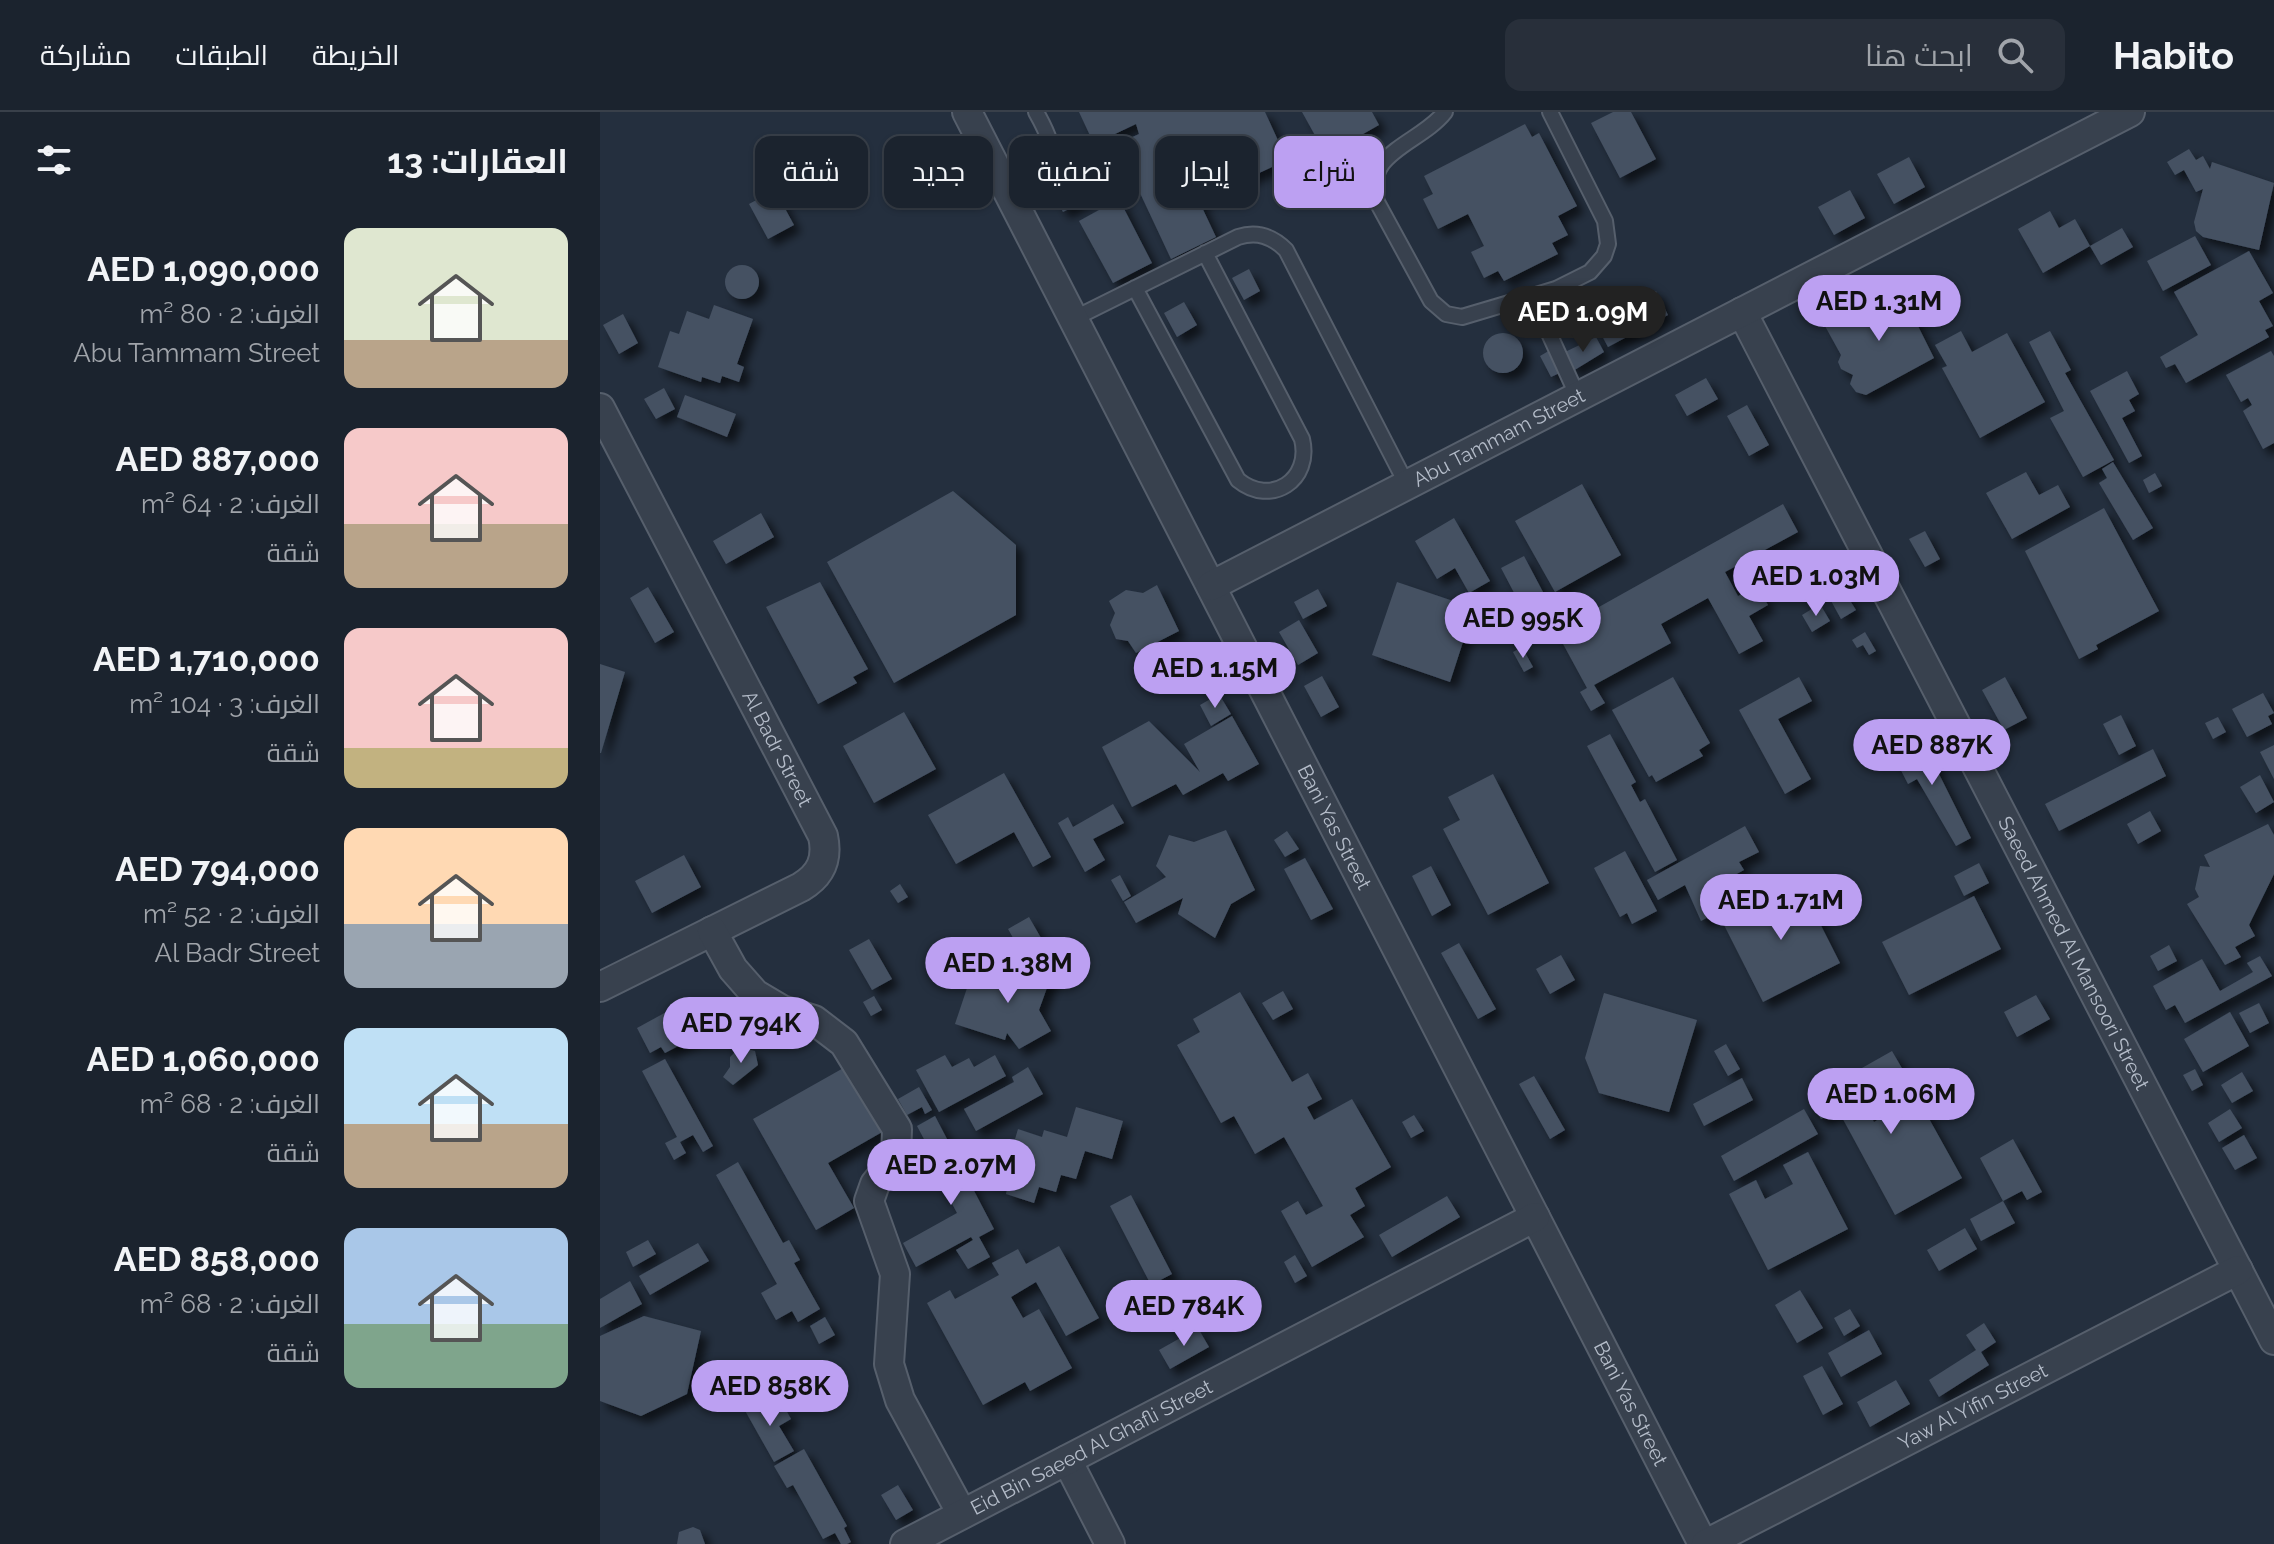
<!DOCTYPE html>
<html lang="ar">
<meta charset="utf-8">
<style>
:root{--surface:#1b232e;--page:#282f3a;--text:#f1f3f6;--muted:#a0a4aa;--line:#39404a;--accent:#bca0f2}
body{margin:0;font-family:Raleway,Cairo,sans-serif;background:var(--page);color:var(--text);direction:rtl;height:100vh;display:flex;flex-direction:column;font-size:30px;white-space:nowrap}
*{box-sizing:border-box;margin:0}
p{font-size:26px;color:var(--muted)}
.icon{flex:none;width:44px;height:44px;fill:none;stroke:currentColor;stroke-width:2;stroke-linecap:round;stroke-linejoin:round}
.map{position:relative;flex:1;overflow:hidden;direction:ltr}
.details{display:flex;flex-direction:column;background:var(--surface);width:600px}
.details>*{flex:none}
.hud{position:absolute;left:24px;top:24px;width:760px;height:72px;direction:rtl;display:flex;gap:16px}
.price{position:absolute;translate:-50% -68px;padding:0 18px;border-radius:28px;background:var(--accent);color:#111;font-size:26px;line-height:52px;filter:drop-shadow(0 2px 4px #0008)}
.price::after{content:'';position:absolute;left:50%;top:48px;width:24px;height:18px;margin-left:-12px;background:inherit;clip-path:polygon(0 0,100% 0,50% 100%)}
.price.selected{background:#222;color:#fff}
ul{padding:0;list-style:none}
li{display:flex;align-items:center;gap:24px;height:200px;padding:0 32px}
li span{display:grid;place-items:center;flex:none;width:224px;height:160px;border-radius:16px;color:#555}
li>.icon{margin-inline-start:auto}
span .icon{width:96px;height:96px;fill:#fffc;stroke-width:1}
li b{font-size:34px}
h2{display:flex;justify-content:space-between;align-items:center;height:96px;padding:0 32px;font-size:34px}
.pill{padding:0 28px;border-radius:16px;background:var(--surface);box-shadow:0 2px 6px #0004,0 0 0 2px var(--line);font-size:28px;line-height:72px}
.pill.selected{background:var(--accent);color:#111}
header{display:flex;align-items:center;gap:48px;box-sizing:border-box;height:112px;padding:0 40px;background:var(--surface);border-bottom:2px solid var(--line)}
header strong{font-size:38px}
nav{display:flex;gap:44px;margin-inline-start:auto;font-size:28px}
.search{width:560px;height:72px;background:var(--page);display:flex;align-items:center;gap:20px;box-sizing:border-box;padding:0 28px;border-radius:16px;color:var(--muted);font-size:30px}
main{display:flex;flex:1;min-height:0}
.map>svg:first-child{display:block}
.building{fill:#455162;filter:url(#shadow)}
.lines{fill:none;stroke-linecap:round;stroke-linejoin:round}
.service-casing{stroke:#565f6c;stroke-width:18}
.minor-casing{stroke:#565f6c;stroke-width:32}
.service{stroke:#38414e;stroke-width:14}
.minor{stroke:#38414e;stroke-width:28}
.labels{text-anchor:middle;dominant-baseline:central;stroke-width:6;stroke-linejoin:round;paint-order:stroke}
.street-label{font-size:20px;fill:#b4bcc9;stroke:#1d2633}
</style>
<header>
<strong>Habito</strong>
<div class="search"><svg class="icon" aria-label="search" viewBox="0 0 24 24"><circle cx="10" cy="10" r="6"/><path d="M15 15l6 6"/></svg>ابحث هنا</div>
<nav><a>الخريطة</a><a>الطبقات</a><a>مشاركة</a></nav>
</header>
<main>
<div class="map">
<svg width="1674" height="1432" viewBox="0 0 1674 1432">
<defs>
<filter id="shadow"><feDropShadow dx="7" dy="7" stdDeviation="4" flood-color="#0009"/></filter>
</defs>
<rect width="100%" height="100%" fill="#242f3e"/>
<path class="building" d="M479,0H665L687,48L599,89L616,125L571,147L517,32L539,22L536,12L494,32Z
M702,0H772L779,13L726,43Z
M1013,0H1031L1056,47L1020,66L991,11Z
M925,12L932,25L939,21L977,94L958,104L968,123L952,131L958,142L904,169L898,159L884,166L871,140L884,134L868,102L838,117L823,87L833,82L824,64Z
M1589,37L1596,48L1603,44L1610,57L1612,50L1674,71L1659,138L1603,125L1596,119L1594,110L1603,77L1596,80L1584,58L1575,63L1567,50Z
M1309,45L1325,75L1294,92L1277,62Z
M498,49L512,74L463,100L449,75Z
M175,78L194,113L168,127L149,92Z
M1250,78L1265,106L1234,123L1218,95Z
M519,87L552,151L513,171L479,109Z
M1450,99L1459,116L1475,107L1490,134L1443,161L1418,117Z
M1522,116L1533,135L1501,153L1490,134Z
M1595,124L1611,153L1563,179L1547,149Z
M1649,139L1673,181L1659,189L1673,214L1665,218L1669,225L1586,271L1575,252L1566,256L1560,245L1598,223L1574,180Z
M125 170a17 17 0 1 1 34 0a17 17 0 1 1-34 0Z
M649,157L660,179L644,188L632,166Z
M1299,176L1334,246L1266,283L1256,280L1250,272L1253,263L1241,257L1238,250L1241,243L1225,214Z
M1056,179L1068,203L1008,235L995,211Z
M584,190L597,213L577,225L564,201Z
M114,193L153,207L137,252L144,255L139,270L122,264L120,271L102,265L101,270L58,255L70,219L79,222L87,199L109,207Z
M23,202L38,231L19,242L3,213Z
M1361,219L1372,240L1407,221L1445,290L1380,326L1342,256L1347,254L1335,233Z
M1450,219L1471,258L1465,261L1514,348L1483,365L1450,306L1464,299L1429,230Z
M883 241a20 20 0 1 1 40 0a20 20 0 1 1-40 0Z
M996,225L1004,240L973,259L963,241Z
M952,237L964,259L951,265L940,244Z
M1671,239L1674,244V331L1663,337L1643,299L1652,293L1648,286L1641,290L1626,263Z
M1527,259L1539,282L1529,288L1535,299L1522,306L1542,344L1529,351L1490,279Z
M1106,266L1118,287L1087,304L1075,283Z
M64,276L75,297L56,307L44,287Z
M85,283L136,302L127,325L77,305Z
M1147,293L1169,333L1149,344L1127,304Z
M1513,350L1553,416L1533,428L1499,371L1507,366L1502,357Z
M1426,360L1439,383L1458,373L1470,395L1412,427L1386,381Z
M1555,361L1562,374L1549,381L1543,368Z
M982,372L1021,443L955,480L915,409Z
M353,379L416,433V503L294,571L227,450Z
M1183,392L1198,420L1163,439L1175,461L1153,474L1140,452L1125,460L1138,484L1157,474L1168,493L1149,504L1163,529L1139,542L1108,486L1061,512L1071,531L994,573L1005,591L991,599L980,580L987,576L956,519Z
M1504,396L1559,499L1496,533L1498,537L1479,547L1425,439Z
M161,401L174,425L126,452L113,429Z
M854,406L890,469L869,481L855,456L837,467L815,429Z
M1325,419L1340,447L1325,455L1309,427Z
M924,444L953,499L930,511L901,456Z
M220,470L268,557L253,565L257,571L218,592L166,495Z
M797,470L874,496L850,570L772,543Z
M557,473L579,519L536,541L528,529L516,527L510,513L515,501L509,489L526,478L543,481Z
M48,475L74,520L55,531L30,486Z
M718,477L727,494L703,507L694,490Z
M1244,479L1256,498L1241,507L1230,487Z
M1220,492L1230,509L1212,520L1202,503Z
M699,508L718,541L698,553L679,520Z
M1265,520L1276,539L1269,543L1263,533L1257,536L1252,528Z
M922,535L933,555L924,560L913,540Z
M0,552L25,560L1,641H0Z
M722,564L739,595L721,605L704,574Z
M1073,565L1110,631L1099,638L1103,644L1056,670L1052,663L1049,665L1012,598Z
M1199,565L1212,589L1178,607L1211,667L1185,682L1139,598Z
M1405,565L1427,606L1404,618L1382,578Z
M1663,581L1674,601L1668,604L1672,612L1647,625L1632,597Z
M619,582L631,602L611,614L600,593Z
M304,600L336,657L274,691L243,634Z
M1521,603L1536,634L1519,643L1503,612Z
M632,604L659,652L628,669L623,661L583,683L576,672L532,695L502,635L549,609L600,660L584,632Z
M1618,605L1626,620L1613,627L1605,611Z
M1010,622L1036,670L1031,673L1040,690L1045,687L1077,748L1055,760L987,634Z
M1321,626L1371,726L1356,734L1317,667L1308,672L1292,641Z
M1674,633V667L1660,640Z
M1553,637L1566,664L1459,719L1445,692Z
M404,661L451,745L433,755L414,720L356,752L328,703Z
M893,662L949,771L888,803L843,717L860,708L848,685Z
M1660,663L1674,690L1656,701L1640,675Z
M513,692L524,711L493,727L505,748L485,760L458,711L468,705L473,715Z
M1550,699L1561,719L1538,732L1527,712Z
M1668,712L1674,723V762L1649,813L1655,824L1635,835L1641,845L1625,853L1587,792L1599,785L1595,777L1600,754L1610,755L1604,743Z
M1145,714L1159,740L1139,750L1144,758L1109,777L1121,798L1101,809L1085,773L1058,788L1047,768Z
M626,718L655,778L631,792L615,826L578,802L583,786L536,811L524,790L566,765L556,754L569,723L594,730Z
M687,719L699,737L685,745L674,728Z
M1025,739L1057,799L1032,812L1027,801L1020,805L994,756Z
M84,743L101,775L52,801L35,769Z
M705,746L733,797L711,808L684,757Z
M1379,751L1389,771L1364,784L1354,764Z
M831,754L851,793L832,804L812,764Z
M520,763L531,784L523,789L511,768Z
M1199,770L1240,851L1163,890L1122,809Z
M300,772L308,785L298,791L290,779Z
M1374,784L1401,837L1309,883L1282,830Z
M429,805L441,826L420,838L408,817Z
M269,827L292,867L272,878L249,838Z
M859,831L896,897L878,907L841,841Z
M1569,833L1577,849L1558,859L1550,844Z
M961,843L975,868L950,882L936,857Z
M1660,844L1672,864L1585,911L1575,893L1566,898L1553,874L1602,847L1620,879L1653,860L1647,851Z
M404,847L452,862L439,898L451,919L419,937L407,921L405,928L355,912L370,867L394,875Z
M683,879L693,897L673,908L662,891Z
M640,880L692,970L708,961L722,987L707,995L714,1008L752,987L791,1055L755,1076L765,1094L750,1103L764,1125L712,1155L681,1099L698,1089L706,1103L723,1094L684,1025L655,1042L634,1004L621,1011L577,933L600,920L593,907Z
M1004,881L1097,908L1069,1000L999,981L985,946Z
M1436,883L1450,907L1417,925L1404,900Z
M274,884L282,898L271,904L263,890Z
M90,887L107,919L65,941L61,935L50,941L37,916Z
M1659,891L1669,911L1650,921L1639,901Z
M1630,900L1649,934L1603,960L1584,927Z
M1126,932L1140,957L1128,964L1114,939Z
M140,935L155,939L158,953L133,973L123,965L130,955V945Z
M1292,939L1307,965L1263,989L1274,1010L1317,985L1362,1066L1295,1103L1238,998L1221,1007L1209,986Z
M345,943L352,955L369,946L374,955L395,943L406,964L339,1000L316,958Z
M65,947L113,1034L103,1040L93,1023L80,1030L86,1041L74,1048L65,1031L77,1025L42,959Z
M247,954L284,1019L228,1051L254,1096L216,1118L153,1007Z
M428,955L443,982L376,1019L364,997L414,970L412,965Z
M1595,957L1603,973L1592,979L1583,963Z
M1642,960L1653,979L1632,991L1621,973Z
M934,964L965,1018L950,1027L919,972Z
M1142,966L1153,988L1104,1014L1093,992Z
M319,975L332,998L325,1002L322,995L307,1003L298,987Z
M476,995L523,1009L512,1047L485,1039L476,1067L461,1063L456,1080L439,1075L434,1091L406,1082L408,1073L377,1063L385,1036L410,1044L418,1017L442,1025L444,1018L467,1025Z
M1204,997L1218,1022L1134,1069L1121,1044Z
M1630,997L1642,1016L1619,1030L1608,1011Z
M814,1003L824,1019L811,1026L802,1010Z
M335,1004L394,1117L379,1125L390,1145L368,1157L356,1138L373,1128L371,1125L316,1155L303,1131L357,1101L327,1045L332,1042L317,1014Z
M1644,1023L1657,1046L1635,1058L1622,1036Z
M1413,1027L1442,1080L1427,1088L1422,1079L1403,1089L1380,1046Z
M1208,1040L1248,1117L1168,1158L1129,1082L1156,1068L1165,1087L1193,1072L1183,1053Z
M138,1050L183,1131L189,1128L200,1148L194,1151L220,1197L198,1210L192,1199L176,1208L161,1181L177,1172L116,1063Z
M531,1083L572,1162L551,1173L510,1094Z
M847,1084L860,1105L792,1145L779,1123Z
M1403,1089L1415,1111L1381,1129L1370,1107Z
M1365,1116L1377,1137L1339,1159L1327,1138Z
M48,1128L56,1142L33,1155L26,1140Z
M98,1131L109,1149L50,1183L39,1164Z
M459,1134L499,1206L466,1224L436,1170L411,1185L423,1206L439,1197L472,1256L430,1279L425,1270L383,1293L327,1191L350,1178L355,1187L399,1163L392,1151L418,1137L426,1152Z
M695,1143L707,1164L695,1171L684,1150Z
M30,1169L42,1192L0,1216V1187Z
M613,1173L624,1191L596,1208L585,1190Z
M1200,1178L1223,1216L1197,1231L1175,1193Z
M1250,1197L1260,1214L1244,1224L1234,1206Z
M44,1204L101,1219L87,1282L41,1304L0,1289V1224Z
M225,1205L235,1223L219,1232L210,1214Z
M1384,1211L1396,1230L1381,1240L1389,1253L1339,1285L1329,1268L1376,1238L1366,1223Z
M598,1216L609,1235L570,1257L559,1238Z
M1269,1218L1282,1242L1241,1265L1228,1241Z
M1222,1254L1243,1292L1223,1303L1203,1264Z
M1296,1268L1310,1292L1270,1315L1257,1290Z
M162,1284L173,1303L185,1296L191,1307L179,1314L194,1339L174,1350L143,1295Z
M204,1337L247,1414L244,1416L251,1430L247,1432H241L235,1421L223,1427L193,1373L187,1376L174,1354Z
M298,1373L313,1398L296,1408L281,1383Z
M93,1415L100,1418L105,1432H77L79,1420Z"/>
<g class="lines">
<g class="service-casing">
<path id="service" d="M845,0C820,32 762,40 777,90L831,189L846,202L862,205L956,177L990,160L1004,144L1008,132L1005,109L950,0
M408,79C454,55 463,48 436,0
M535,176L638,368C671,395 712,368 702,327L605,141
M932,184L978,285
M473,207L638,125C657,119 672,124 686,138L807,373"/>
</g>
<g class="minor-casing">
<g id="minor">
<path id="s1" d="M367,0L1103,1432"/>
<path id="s2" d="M1142,200L1674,1228"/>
<path id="s3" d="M0,296L223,724C228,747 221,763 201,775L0,875"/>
<path id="s4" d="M611,474L1530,0"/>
<path d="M112,819L133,857L155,882L182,898L214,908L244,931L297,1017L296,1046L275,1072L269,1089L295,1162L289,1252L300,1288L362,1402"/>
<path d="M467,1348L510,1432"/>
<path id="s5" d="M305,1432L935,1105"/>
<path id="s6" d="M1106,1432L1638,1158"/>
</g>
</g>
<use href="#service" class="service"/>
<use href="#minor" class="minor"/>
</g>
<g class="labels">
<g class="street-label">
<text stroke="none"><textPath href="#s4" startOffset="324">Abu Tammam Street</textPath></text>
<text stroke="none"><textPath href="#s3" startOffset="384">Al Badr Street</textPath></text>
<text stroke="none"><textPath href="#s1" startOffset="804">Bani Yas Street</textPath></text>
<text stroke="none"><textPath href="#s2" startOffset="722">Saeed Ahmed Al Mansoori Street</textPath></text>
<text stroke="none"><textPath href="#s1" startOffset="1452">Bani Yas Street</textPath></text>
<text stroke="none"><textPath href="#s6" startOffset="300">Yaw Al Yifin Street</textPath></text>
<text stroke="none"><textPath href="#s5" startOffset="210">Eid Bin Saeed Al Ghafli Street</textPath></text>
</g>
</g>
</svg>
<b class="price" style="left:1279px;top:231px">AED 1.31M</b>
<b class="price selected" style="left:983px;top:242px">AED 1.09M</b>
<b class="price" style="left:1216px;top:506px">AED 1.03M</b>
<b class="price" style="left:923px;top:548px">AED 995K</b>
<b class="price" style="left:615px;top:598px">AED 1.15M</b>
<b class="price" style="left:1332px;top:675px">AED 887K</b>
<b class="price" style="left:1181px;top:830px">AED 1.71M</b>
<b class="price" style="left:408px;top:893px">AED 1.38M</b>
<b class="price" style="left:141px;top:953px">AED 794K</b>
<b class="price" style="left:1291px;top:1024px">AED 1.06M</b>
<b class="price" style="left:351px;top:1095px">AED 2.07M</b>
<b class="price" style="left:584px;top:1236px">AED 784K</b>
<b class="price" style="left:170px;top:1316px">AED 858K</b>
<div class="hud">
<a class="pill selected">شراء</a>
<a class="pill">إيجار</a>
<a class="pill">تصفية</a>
<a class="pill">جديد</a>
<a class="pill">شقة</a>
</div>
</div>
<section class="details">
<h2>العقارات: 13<svg class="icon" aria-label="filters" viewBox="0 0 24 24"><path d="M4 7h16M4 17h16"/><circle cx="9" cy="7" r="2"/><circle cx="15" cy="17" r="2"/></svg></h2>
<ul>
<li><span style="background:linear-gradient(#dfe7d0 70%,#b9a48a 0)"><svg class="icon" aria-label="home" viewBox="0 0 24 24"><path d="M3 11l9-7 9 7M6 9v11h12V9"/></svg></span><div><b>AED 1,090,000</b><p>الغرف: 2 · 80 m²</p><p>Abu Tammam Street</p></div></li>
<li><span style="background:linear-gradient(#f6c9c9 60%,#b9a48a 0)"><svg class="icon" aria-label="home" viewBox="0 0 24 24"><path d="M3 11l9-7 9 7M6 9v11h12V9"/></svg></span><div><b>AED 887,000</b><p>الغرف: 2 · 64 m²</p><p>شقة</p></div></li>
<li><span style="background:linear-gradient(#f6c9c9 75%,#c2b280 0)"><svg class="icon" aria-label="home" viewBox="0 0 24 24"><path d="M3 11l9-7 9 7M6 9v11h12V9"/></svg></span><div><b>AED 1,710,000</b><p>الغرف: 3 · 104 m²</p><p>شقة</p></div></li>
<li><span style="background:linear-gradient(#ffd9b3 60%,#9aa5b1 0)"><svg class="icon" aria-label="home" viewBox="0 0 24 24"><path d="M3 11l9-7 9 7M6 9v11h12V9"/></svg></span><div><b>AED 794,000</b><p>الغرف: 2 · 52 m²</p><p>Al Badr Street</p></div></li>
<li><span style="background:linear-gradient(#bfe0f5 60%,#b9a48a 0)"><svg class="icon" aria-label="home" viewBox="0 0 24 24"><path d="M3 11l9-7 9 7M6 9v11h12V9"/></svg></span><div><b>AED 1,060,000</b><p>الغرف: 2 · 68 m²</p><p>شقة</p></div></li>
<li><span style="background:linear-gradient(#a9c7e8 60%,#7fa58c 0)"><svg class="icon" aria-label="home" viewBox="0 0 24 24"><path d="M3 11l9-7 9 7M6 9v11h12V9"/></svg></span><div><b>AED 858,000</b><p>الغرف: 2 · 68 m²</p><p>شقة</p></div></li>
</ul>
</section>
</main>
